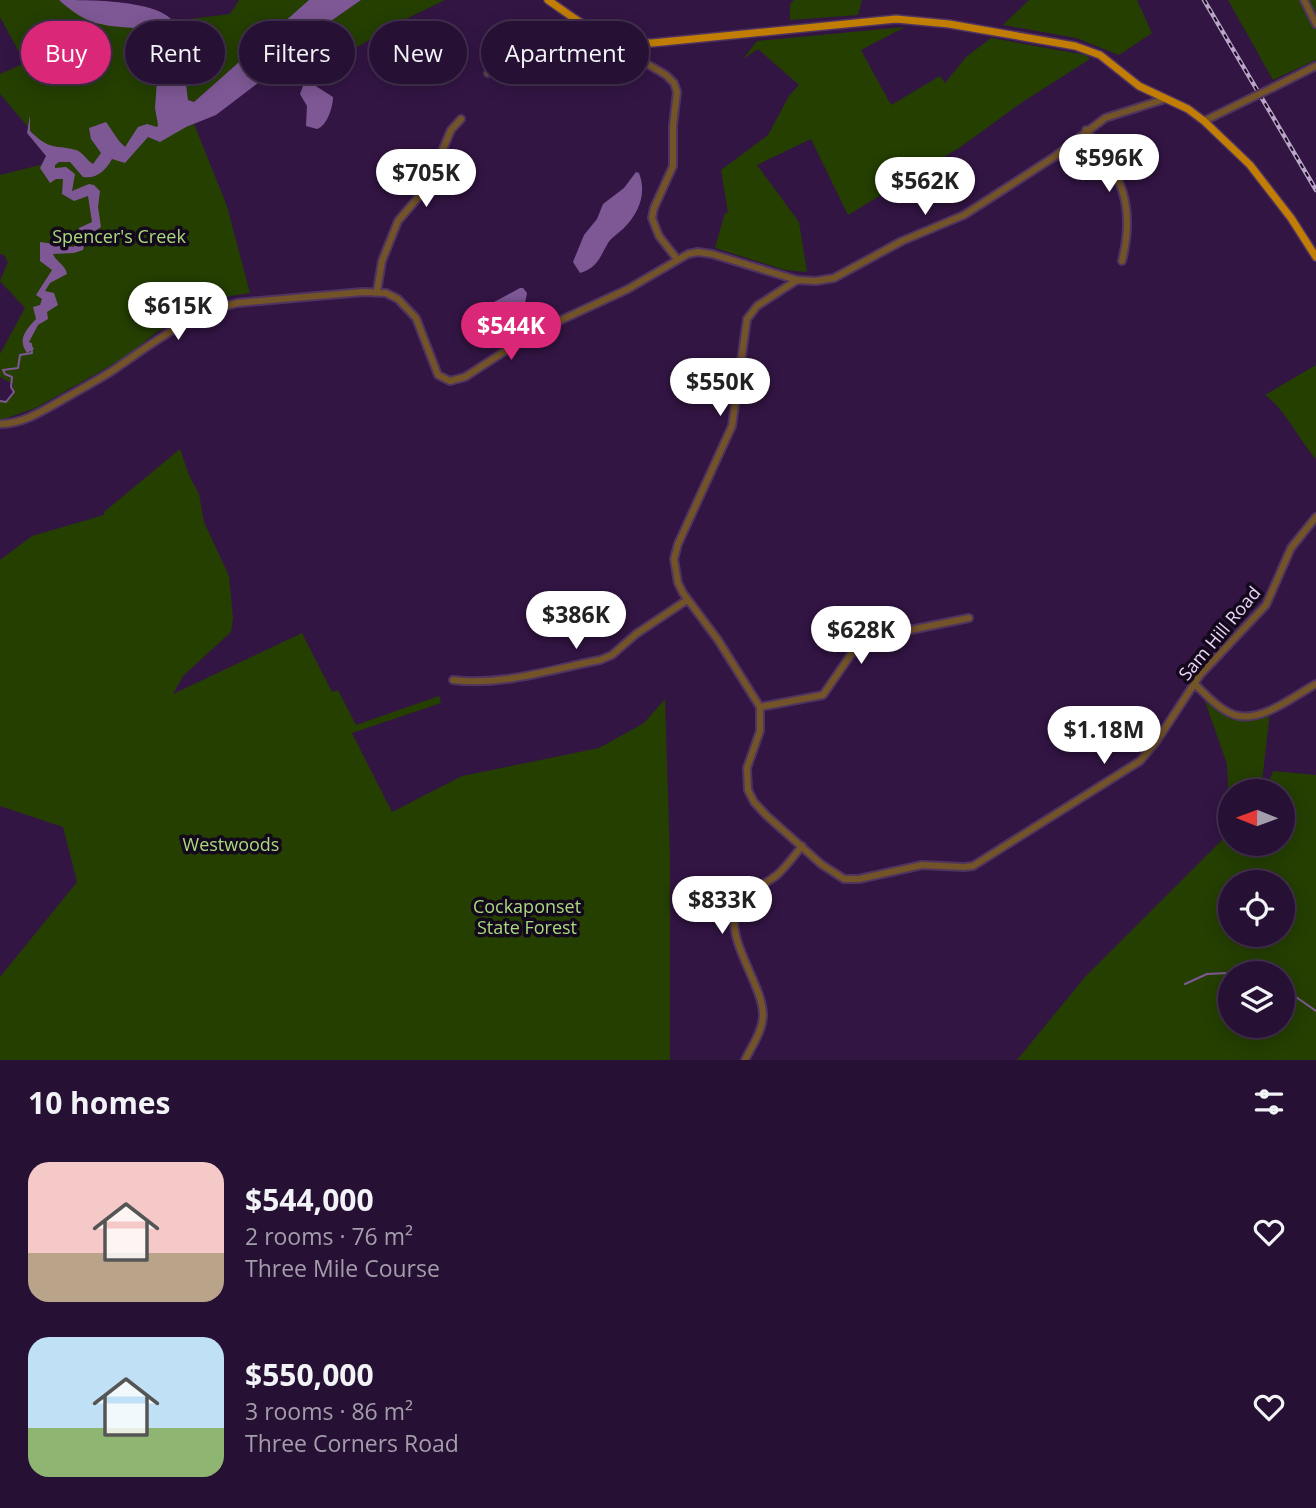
<!DOCTYPE html>
<meta charset="utf-8">
<style>
:root{--surface:#261033;--page:#2e193b;--text:#f1f3f6;--muted:#a49dac;--line:#42304e;--accent:#db2777}
body{margin:0;font-family:"Open Sans",sans-serif;background:var(--page);color:var(--text);height:100vh;display:flex;flex-direction:column;font-size:26px;white-space:nowrap}
*{box-sizing:border-box;margin:0}
p{font-size:23px;color:var(--muted)}
.icon{flex:none;width:38px;height:38px;fill:none;stroke:currentColor;stroke-width:2;stroke-linecap:round;stroke-linejoin:round}
.map{position:relative;height:1060px;overflow:hidden}
.sheet{display:flex;flex-direction:column;background:var(--surface);flex:1}
.sheet>*{flex:none}
.banner{position:absolute;left:21px;top:21px;width:700px;height:63px;display:flex;gap:14px}
.needle{width:46px;rotate:271deg}
.tools{position:absolute;left:1218px;top:779px;display:grid;gap:14px}
.tools a{display:grid;place-items:center;width:77px;height:77px;border-radius:50%;background:var(--surface);box-shadow:0 4px 18px #0003,0 0 0 2px var(--line);font-size:35px}
.price{position:absolute;translate:-50% -60px;padding:0 16px;border-radius:24px;background:#fff;color:#222;font-size:23px;line-height:46px;filter:drop-shadow(0 2px 4px #0008)}
.price::after{content:'';position:absolute;left:50%;top:42px;width:21px;height:16px;margin-left:-10px;background:inherit;clip-path:polygon(0 0,100% 0,50% 100%)}
.price.active{background:var(--accent);color:#fff}
ul{padding:0;list-style:none}
li{display:flex;align-items:center;gap:21px;height:175px;padding:0 28px}
li span{display:grid;place-items:center;flex:none;width:196px;height:140px;border-radius:21px;color:#555}
li>.icon{margin-inline-start:auto}
span .icon{width:84px;height:84px;fill:#fffc;stroke-width:1}
li b{font-size:30px}
h2{display:flex;justify-content:space-between;align-items:center;height:84px;padding:0 28px;font-size:30px}
.tag{padding:0 24px;border-radius:32px;background:var(--surface);box-shadow:0 4px 18px #0003,0 0 0 2px var(--line);font-size:24px;line-height:63px}
.tag.active{background:var(--accent);color:#fff}
.map>svg:first-child{display:block}
.green{fill:#243f00;fill-rule:evenodd}
.water{fill:#7e5895}
.lines{fill:none;stroke-linecap:round;stroke-linejoin:round}
.stream{stroke:#7e5895;stroke-width:2}
.minor-casing{stroke:#503460;stroke-width:10}
.major-casing{stroke:#503460;stroke-width:10}
.minor{stroke:#735328;stroke-width:6}
.major{stroke:#c17d04;stroke-width:7}
.rail-casing{stroke:#b9a5c7;stroke-width:4.5}
.rail{stroke:#14081c;stroke-width:2;stroke-dasharray:5;stroke-linecap:butt}
.minor-bridge-casing{stroke:#503460;stroke-width:10;stroke-linecap:butt}
.minor-bridge{stroke:#735328;stroke-width:6}
.labels{text-anchor:middle;dominant-baseline:central;stroke-width:7;stroke-linejoin:round;paint-order:stroke}
.park-label{font-size:18px;fill:#a9da7d;stroke:#14081c}
.street-label{font-size:18px;fill:#e8d7f5;stroke:#14081c}
</style>
<div class="map">
<svg width="1316" height="1060" viewBox="0 0 1316 1060">
<rect width="100%" height="100%" fill="#331544"/>
<path class="green" d="M0,0H59L106,20L147,23L186,127L194,124L227,206L250,293L224,297L198,309L157,332L124,358L36,408L4,419H0V401L8,400L13,392V384L0,377V354L25,308L0,281L8,262L4,255L0,254V175L48,163L55,158L29,132L28,127L0,94V74L25,63L0,17Z
M239,0H310L194,102L188,100L184,68L173,21L230,14Z
M361,0H445L408,18L306,76L262,80L305,39Z
M794,0H862L858,15L790,20V4Z
M1029,0H1137L1152,33L1119,55L1076,38L1003,25Z
M1228,0H1316V60L1273,80Z
M905,27L861,50L891,105L940,76L945,83L966,57L991,38L1086,55L1090,59L1021,103L959,148L848,215L811,139L757,165L799,222L807,272L785,270L715,248L725,213H728L721,170L768,135L789,96L799,85L758,49L743,59L757,41Z
M1316,365V459C1298,439 1286,410 1265,395Z
M180,449L189,475L199,494L204,522L229,576L233,618L231,632L183,676L173,694L302,633L332,692L338,690L356,725L439,696L441,703L352,733L392,812L462,776L599,748L644,723L665,699L670,858V1060H0V977L77,882L63,827L0,806V560L32,536L104,515V512Z
M1202,693L1238,718L1270,712L1261,791H1230V829L1227,764Z
M1273,771L1316,775V1060H1017L1085,977L1230,832V844H1283V791H1265ZM1283,882V934H1230V882ZM1283,973V1026H1230V973Z"/>
<path class="water" d="M59,0C89,0 155,0 172,20C181,34 186,82 188,100L194,102L309,0H361L305,39L262,80L216,115L186,127L160,142L148,137L125,163L112,159C105,171 97,179 83,177L70,162H59L55,165V168L66,167L75,174L72,191L89,184L94,185L100,191L98,207L101,227L94,232H87L83,250L74,253L53,254C56,262 65,264 67,274L50,283L45,291L54,293L58,305L47,312L48,319L38,325L29,342L34,349L27,353C17,339 26,330 36,319L33,307L40,305L42,299L36,295L52,270L40,261V242L74,247L79,228L92,222L88,196L74,201L62,194L63,179H56L50,183L40,168L46,156L27,133L30,115V131C51,151 52,144 76,150C83,152 86,160 93,164L101,153L91,139L89,128L106,122L119,141L125,147L138,127L147,124L157,127L158,125L155,108L158,66L147,29L143,25L137,28C101,26 87,25 59,0Z
M311,83L333,97C333,107 327,126 317,129L306,126L307,106L300,94L303,86Z
M636,172L639,173C647,194 639,212 624,228C619,233 612,237 608,243C600,257 597,268 580,273L573,262L584,235L597,219L603,204L624,188Z
M520,288H523L527,293L525,303L500,317H494L492,307L494,302Z"/>
<g class="lines">
<path class="stream" d="M0,401L6,402L14,392L11,387L12,377L5,374L3,370L18,368L20,355L32,353L31,344L28,343
M1185,984L1207,974L1228,973L1237,968L1251,972L1258,968L1260,973
M1283,988L1316,1011"/>
<g class="minor-casing">
<path id="minor" d="M1304,0L1316,24
M609,39L620,48L666,75L674,83L677,92L673,126V166L654,208L652,218L659,236L677,259
M488,73L511,66L545,50L567,35L576,20
M1274,87L1316,66
M1204,121L1247,100
M1086,130C1121,175 1136,204 1122,261
M797,280L757,306L747,319L732,426L678,544L674,559L678,583L683,593L718,640L760,707V731L747,768L748,790L754,802L767,816L821,864L844,879H859L922,865L964,867L973,866L1140,761L1156,742L1200,675L1266,605L1291,548L1316,517
M377,291L382,261L398,221L427,187L451,130L461,119
M0,424C25,424 47,408 69,396C84,387 100,379 115,369C154,342 190,314 237,303L363,292L386,293L398,299L416,318L438,375L450,381L465,377L533,333L628,289L688,254L698,252L712,254L797,280L816,281L834,278L902,241L964,215L1054,157L1105,118L1165,99
M453,680C503,686 552,669 600,660L612,655L636,634L687,600
M1194,683C1206,695 1222,713 1239,716C1265,720 1294,696 1316,684
M760,707L823,695L861,640L969,618
M745,1060C752,1046 763,1030 763,1015C763,983 720,933 739,906C747,893 765,884 777,875C786,867 794,856 802,846"/>
</g>
<g class="major-casing">
<path id="major" d="M548,0C587,27 602,43 652,43L896,19L949,24L1075,46L1100,55L1139,86L1188,109L1204,121L1250,165L1291,218L1316,257"/>
</g>
<use href="#minor" class="minor"/>
<use href="#major" class="major"/>
<g class="rail-casing">
<path id="rail" d="M1204,0L1316,190"/>
</g>
<use href="#rail" class="rail"/>
<g class="minor-bridge-casing">
<path id="minor-bridge" d="M1247,100L1274,87"/>
</g>
<use href="#minor-bridge" class="minor-bridge"/>
</g>
<g class="labels">
<g class="park-label">
<text x="119" y="236">Spencer's Creek</text>
<text x="231" y="844">Westwoods</text>
<text x="527" y="906">Cockaponset<tspan x="527" dy="21">State Forest</tspan></text>
</g>
<g class="street-label">
<text transform="translate(1219 633) rotate(-50)">Sam Hill Road</text>
</g>
</g>
</svg>
<div class="tools">
<a><svg class="needle" viewBox="-14 -14 28 28"><path d="M0-13l5 13h-10z" fill="#e53935"/><path d="M0 13l5-13h-10z" fill="#a49dac"/></svg></a>
<a><svg class="icon" aria-label="locate" viewBox="0 0 24 24"><circle cx="12" cy="12" r="6"/><path d="M12 2v4M12 18v4M2 12h4M18 12h4"/></svg></a>
<a><svg class="icon" aria-label="layers" viewBox="0 0 24 24"><path d="M12 4l9 5-9 5-9-5zM3 14l9 5 9-5"/></svg></a>
</div>
<b class="price" style="left:1109px;top:194px">$596K</b>
<b class="price" style="left:426px;top:209px">$705K</b>
<b class="price" style="left:925px;top:217px">$562K</b>
<b class="price" style="left:178px;top:342px">$615K</b>
<b class="price active" style="left:511px;top:362px">$544K</b>
<b class="price" style="left:720px;top:418px">$550K</b>
<b class="price" style="left:576px;top:651px">$386K</b>
<b class="price" style="left:861px;top:666px">$628K</b>
<b class="price" style="left:1104px;top:766px">$1.18M</b>
<b class="price" style="left:722px;top:936px">$833K</b>
<div class="banner">
<a class="tag active">Buy</a>
<a class="tag">Rent</a>
<a class="tag">Filters</a>
<a class="tag">New</a>
<a class="tag">Apartment</a>
</div>
</div>
<section class="sheet">
<h2>10 homes<svg class="icon" aria-label="filters" viewBox="0 0 24 24"><path d="M4 7h16M4 17h16"/><circle cx="9" cy="7" r="2"/><circle cx="15" cy="17" r="2"/></svg></h2>
<ul>
<li><span style="background:linear-gradient(#f6c9c9 65%,#b9a48a 0)"><svg class="icon" aria-label="home" viewBox="0 0 24 24"><path d="M3 11l9-7 9 7M6 9v11h12V9"/></svg></span><div><b>$544,000</b><p>2 rooms · 76 m²</p><p>Three Mile Course</p></div><svg class="icon" aria-label="heart" viewBox="0 0 24 24"><path d="M12 20l-8-8c-3-5 5-10 8-4 3-6 11-1 8 4z"/></svg></li>
<li><span style="background:linear-gradient(#bfe0f5 65%,#8fb573 0)"><svg class="icon" aria-label="home" viewBox="0 0 24 24"><path d="M3 11l9-7 9 7M6 9v11h12V9"/></svg></span><div><b>$550,000</b><p>3 rooms · 86 m²</p><p>Three Corners Road</p></div><svg class="icon" aria-label="heart" viewBox="0 0 24 24"><path d="M12 20l-8-8c-3-5 5-10 8-4 3-6 11-1 8 4z"/></svg></li>
</ul>
</section>
